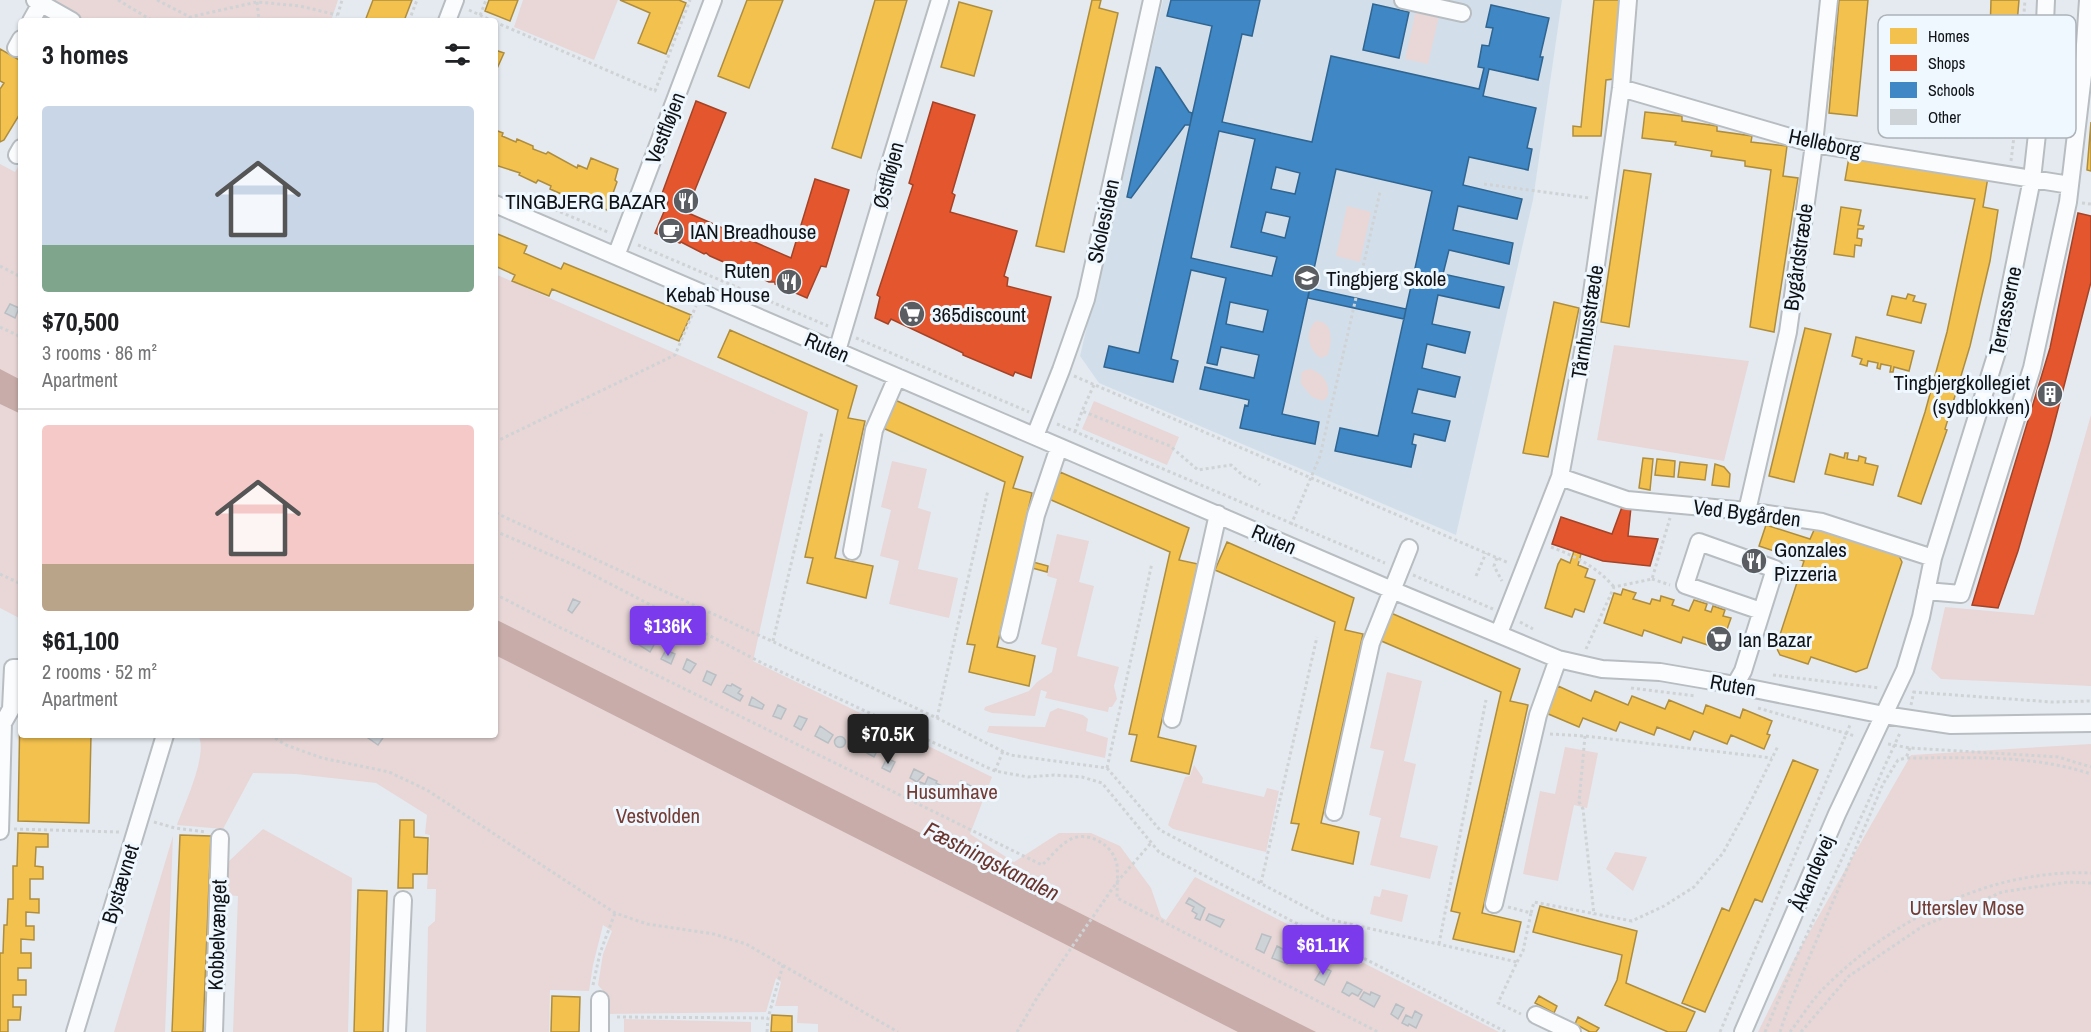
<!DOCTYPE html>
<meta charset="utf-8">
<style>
:root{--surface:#fff;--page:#f2f2f2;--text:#202124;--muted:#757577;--line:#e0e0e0;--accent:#7c3aed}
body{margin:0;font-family:"Archivo Narrow",sans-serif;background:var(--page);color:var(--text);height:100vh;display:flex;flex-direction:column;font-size:22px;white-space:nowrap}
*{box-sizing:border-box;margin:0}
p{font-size:20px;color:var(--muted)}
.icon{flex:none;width:33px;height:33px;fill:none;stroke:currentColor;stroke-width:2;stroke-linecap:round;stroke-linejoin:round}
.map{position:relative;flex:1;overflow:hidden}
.panel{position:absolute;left:18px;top:18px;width:480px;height:720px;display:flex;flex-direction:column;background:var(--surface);border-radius:6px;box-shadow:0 2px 4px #0004}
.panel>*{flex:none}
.price{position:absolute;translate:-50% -51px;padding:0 14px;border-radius:6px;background:var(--accent);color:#fff;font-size:20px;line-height:39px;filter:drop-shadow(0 2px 3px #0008)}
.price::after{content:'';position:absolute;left:50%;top:36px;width:18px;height:14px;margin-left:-9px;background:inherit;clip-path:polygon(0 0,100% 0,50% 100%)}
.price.active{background:#222;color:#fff}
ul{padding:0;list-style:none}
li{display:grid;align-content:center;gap:12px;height:318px;padding:0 24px}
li+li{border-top:2px solid var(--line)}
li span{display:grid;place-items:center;height:186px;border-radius:6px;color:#555}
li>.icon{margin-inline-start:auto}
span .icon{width:108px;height:108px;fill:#fffc;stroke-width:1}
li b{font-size:26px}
h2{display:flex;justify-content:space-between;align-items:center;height:72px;padding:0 24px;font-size:26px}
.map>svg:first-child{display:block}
.built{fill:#d2dfea}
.green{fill:#e8d7d6}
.water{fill:#c7aca9}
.homes{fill:#f2c14e;stroke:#ae8d3e;stroke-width:1.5}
.shops{fill:#e4572e;stroke:#a44327;stroke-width:1.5}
.schools{fill:#3f88c5;stroke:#316591;stroke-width:1.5;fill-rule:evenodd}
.building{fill:#ced3d8;stroke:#b9bec3;stroke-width:1.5}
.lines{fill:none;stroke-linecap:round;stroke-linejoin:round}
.minor-casing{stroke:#b8bdc2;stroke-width:20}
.path{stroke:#d0d3d5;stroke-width:3;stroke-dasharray:3 3;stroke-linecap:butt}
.minor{stroke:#fbfcfd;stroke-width:16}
.labels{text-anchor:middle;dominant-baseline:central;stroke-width:6;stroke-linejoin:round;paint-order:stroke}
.street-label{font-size:21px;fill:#0f1317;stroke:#eff8fe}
.poi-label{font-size:21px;fill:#0f1317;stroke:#eff8fe;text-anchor:start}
.park-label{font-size:21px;fill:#753c35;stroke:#eff8fe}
.water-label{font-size:22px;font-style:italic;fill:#6c342d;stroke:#eff8fe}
.key{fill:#eff8fe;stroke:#acb3b9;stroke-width:1.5}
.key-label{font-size:16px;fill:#0f1317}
</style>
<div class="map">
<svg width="2091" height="1032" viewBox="0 0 2091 1032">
<rect width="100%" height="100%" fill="#e4eaf0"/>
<path class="built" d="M1163,0H1562L1533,200L1456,535L1099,383L1080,356Z"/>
<path class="green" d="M50,0H338L331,21H85Z
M523,0H618L594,60L514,27Z
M1416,10L1439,16L1428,64L1405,59Z
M21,162V619L0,608V164L15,172Z
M1347,206L1371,212L1360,262L1336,256Z
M495,274L808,412L753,661L992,777L970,834L1014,862L1059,833H1091L1120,846L1151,888L1161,917L1166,920L1195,877L1499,1032H818V1024L797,1023L798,1006H775L781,982L776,978L766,1012L604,1014L606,994L598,985L603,954L612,931L603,925L593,965L589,991L550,990L549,1032H426L428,927L435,921L436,889H427L430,835L425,834L427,815L376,783L296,774L253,773L223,829L177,825C184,805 209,753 198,735H495Z
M1316,321C1334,321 1332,342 1328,355L1321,358C1308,351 1304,331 1316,321Z
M1614,345L1749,361L1724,461L1597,440Z
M1311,369C1323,374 1330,383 1328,396L1323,401L1312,397L1301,384V373L1305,370Z
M1094,401L1179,437L1167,465L1082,429Z
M2091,415V686L1941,679L1931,669L1945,607L2034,615Z
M892,461L927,469L918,508L931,512L918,569L958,578L949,618L889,604L899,561L880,556L891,510L881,507Z
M1057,534L1089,541L1079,582L1094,586L1077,656L1119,667L1114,686L1117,699L1112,707H1109L1108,712L1045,698L1047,692L1041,690L1035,716L992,713L984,710L985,707L1029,691L1037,682L1052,672L1057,648L1041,644L1057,579L1047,576Z
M1387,672L1422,681L1404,761L1416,764L1400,837L1438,846L1430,879L1370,865L1381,818L1369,815L1384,751L1370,748Z
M1058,708L1083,715L1088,719L1086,731L1108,738L1105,758L987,732L989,726L1045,727L1050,712Z
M2091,744V1032H1758L1794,959L1911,755Z
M1565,747L1598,753L1587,808L1574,805L1558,881L1523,874L1540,791L1555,794Z
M1194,765L1203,778L1202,783L1264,797L1267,788L1279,791L1266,852L1173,829L1168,825L1185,777L1190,776Z
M263,829L352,878L348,1032H233L238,896L226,895V864Z
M173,836L165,1032H114Z
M1615,852L1647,857L1633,891L1606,869Z
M1382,889L1408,895L1402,922L1370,914L1374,896L1380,897Z
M624,1019L751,1022V1032H624Z"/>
<path class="water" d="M0,369L21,380V414L0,404Z
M495,619L1316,1032H1238L495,655Z"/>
<path class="homes" d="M373,0H412L404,21H365Z
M489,0H518L510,21L485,11Z
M620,0H679L686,3L666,54L638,43L650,13Z
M747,0H783L749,88L718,76Z
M875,0H907L861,158L832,148Z
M1092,0H1101L1099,8L1118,13L1064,252L1036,246Z
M1594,0H1621L1614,79L1606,80L1601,136H1573V126L1581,127Z
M1839,0H1868L1857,116L1829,113Z
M1991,0H2019L2008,131L1980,130L1990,34Z
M959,2L992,11L974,76L941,67Z
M0,49L21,61V112L4,140L0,142V89L4,83L0,81Z
M495,50L504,53L495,73Z
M1645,112L1682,116V121L1717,126V131L1752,136L1751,142L1787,146L1783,176L1798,178L1774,332L1750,327L1771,170L1745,166V161L1711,156L1712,151L1675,145L1676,142L1642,138Z
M2091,122V171L2087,170Z
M495,130L503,133L502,136L516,142L517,139L533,146V149L546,154L548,152L577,168L578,165L587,169L591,158L618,169L615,180L617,182L607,210L599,207L597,209L568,194L566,196L550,189L551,186L538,180L536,183L519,175L520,173L495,165Z
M1849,157L1988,177L1983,207L1998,210L1990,261L1970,346L1945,429L1947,430L1921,504L1898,496L1925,412L1947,332L1975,199L1845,180Z
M1624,170L1651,174L1629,327L1601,322Z
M1841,207L1861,210L1858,225L1864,226L1863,229H1858L1857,238L1862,239L1861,246L1855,245L1854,257L1834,254Z
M495,233L527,246L524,253L561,269L564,263L691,315L679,341L552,289L549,296L512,281L515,275L495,266Z
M1908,294L1915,296L1913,301L1926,304L1921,323L1887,315L1892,296L1906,299Z
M1554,302L1579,308L1548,457L1523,453Z
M1805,328L1831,334L1794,482L1769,476Z
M730,330L857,386L848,418L865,421L835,558L873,566L866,598L807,583L813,558L805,557L838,410L718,357Z
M1856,337L1914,351L1909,371L1894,367L1893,372H1890L1891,366L1881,364L1880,369L1877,368L1878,363L1868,361L1867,366L1860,364L1862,359L1852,356Z
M895,400L1023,457L1013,488L1032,493L997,647L1035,656L1029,686L969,672L975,645L967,644L1005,482L883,428Z
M1845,453H1848L1847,459L1858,461L1859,456L1866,458L1865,463L1878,466L1873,485L1825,474L1830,454L1844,458Z
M1643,458L1653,459L1650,490L1639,488Z
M1657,459L1675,461L1674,477L1655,475Z
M1680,462L1707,465L1705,480L1678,477Z
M1715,464L1724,467L1730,474L1729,487L1712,485Z
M1060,472L1189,528L1179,560L1198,564L1158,737L1196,746L1189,774L1131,761L1137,735L1129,734L1170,552L1049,499Z
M1766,525L1810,539L1815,528L1898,554L1902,562L1867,668L1856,672L1811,657L1808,664L1780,655L1776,647L1804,561L1759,546Z
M1227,542L1354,598L1345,630L1363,634L1321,823L1359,832L1353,864L1292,850L1299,824L1291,823L1335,622L1215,570Z
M1574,551L1581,554L1578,565L1588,569L1585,577L1595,580L1584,612L1575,609L1572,617L1545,608L1558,564L1561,559L1570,563Z
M1033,562L1048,566L1047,572L1032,568Z
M1623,589L1636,593L1633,599L1650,604L1652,599L1660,601L1661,596L1674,600L1672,605L1689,611L1694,600L1707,604L1705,610L1711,612L1713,606L1725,610L1723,616L1731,618L1720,649L1683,637L1681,643L1644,630L1642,636L1604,623L1614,593L1621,595Z
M1391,613L1520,669L1510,701L1528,705L1482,913L1521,922L1514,952L1453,939L1460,913L1451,911L1501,692L1379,640Z
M1558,686L1591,701L1595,691L1628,705L1632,696L1665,709L1669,700L1703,714L1706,705L1740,718L1743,709L1772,721L1767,734L1770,735L1764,749L1731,735L1727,744L1694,731L1690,740L1657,727L1654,735L1620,722L1616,731L1583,718L1579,727L1546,713Z
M20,710L21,735H91L89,823L18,821Z
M1793,760L1818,770L1762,902L1755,899L1705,1012L1682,1003L1722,908L1729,911Z
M400,820H414V837L428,838L427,874H413V888H398Z
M18,833L48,834V847H36L35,866L43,867V879H30V899H39V913L26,912V926H34V940L21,939V953H31V968H18V980H26V995H13V1007H21L20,1020H8V1032H0V953H3L4,925H7L8,899H13V866H17Z
M180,835L211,836L203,1032H172Z
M358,890L387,891L383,1032H354Z
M1540,906L1637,931L1626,983L1695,1012L1686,1032H1668L1605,1005L1617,980L1622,955L1533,932Z
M552,996L580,997L579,1032H551Z
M1539,996L1557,1006L1554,1013L1535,1003Z
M772,1015L792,1016V1032H771Z
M1578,1017L1599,1028L1596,1032H1590L1575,1024Z"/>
<path class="shops" d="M696,101L726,113L686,212L791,258L815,179L849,190L826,267L821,266L807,298L775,284V282H769L750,273V272L744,271L710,256L706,253L704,254L681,242L680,243L655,233L668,202L660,199Z
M933,102L975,115L952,193L955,195L950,212L1017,231L1004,276L1008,278L1007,286L1051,297L1031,378L1015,372L1013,376L963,355V353L891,319L888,324L875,318L880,297L877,295L913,185L909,183Z
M2078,213L2091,216V282L2050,440L2018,551L1998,608L1972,605L2050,348Z
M1622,507H1631L1628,536L1658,539L1650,566L1603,561L1552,544L1561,517L1612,534Z"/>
<path class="schools" d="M1171,0H1260L1252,36L1242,34L1222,122L1312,142L1331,56L1479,89L1484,68L1478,67L1482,45L1489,46L1493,28L1486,27L1491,5L1549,18L1540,57H1543L1538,80L1489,69L1483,96L1536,108L1527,148L1532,149L1528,170L1469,157L1463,185L1522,199L1517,219L1458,206L1453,230L1513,243L1509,264L1449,250L1443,274L1504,287L1499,308L1438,295L1432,324L1470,332L1465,353L1427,344L1422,368L1460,377L1455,397L1418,389L1412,413L1450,421L1445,441L1414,434L1412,444L1416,445L1411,467L1335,451L1340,428L1378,436L1432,191L1336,169L1282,414L1319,422L1315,444L1240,428L1245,405L1248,406L1249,400L1200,389L1205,367L1254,378L1259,355L1221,347L1217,365L1207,363L1226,278L1191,270L1171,359L1178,361L1173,382L1104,367L1109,346L1139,353L1212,26L1167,16ZM1219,131L1255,139L1231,247L1277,257L1272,276L1191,258ZM1276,167L1300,173L1295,194L1271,189ZM1266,212L1290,217L1285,238L1261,232ZM1230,302L1268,310L1263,332L1226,324Z
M1373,4L1409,12L1399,58L1363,50Z
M1156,67L1160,68L1189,112L1192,113L1190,125H1185L1131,198L1127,197Z
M1310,288L1406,309L1404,319L1308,298Z"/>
<path class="building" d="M10,304L19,308L15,318L5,313Z
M573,599L580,602L572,613L568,610Z
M637,634L655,643L650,652L633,641Z
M666,650L675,654L671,664L661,659Z
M687,659L696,664L690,673L683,669Z
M707,671L716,675L711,685L703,681Z
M732,684L741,689L738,693L743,696L740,701L723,692L727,685L731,686Z
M752,697L764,705L762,709L749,705Z
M778,705L786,709L781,719L773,716Z
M799,716L807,719L801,730L794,726Z
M820,726L833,735L828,743L815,736Z
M364,735H385L378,745Z
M834.5 742a5.5 5.5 0 1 1 11 0a5.5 5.5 0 1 1-11 0Z
M866,744L878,749L874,757L863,751Z
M887,758L895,762L890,772L882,768Z
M914,769L924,774L917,782L910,778Z
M928,777L937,781L936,783L942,786L939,793L919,785L920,782L925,784Z
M961,781L975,788L971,795L957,789Z
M1189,898L1205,908L1200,920L1195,918L1197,914L1192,911L1194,907L1186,903Z
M1209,914L1224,920L1220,927L1206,920Z
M1262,934L1271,937L1264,953L1256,949Z
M1277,946L1292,954L1287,964L1272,958Z
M1323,967L1331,971L1324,985L1315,980Z
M1347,982L1362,990L1358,996L1352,993L1349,996L1342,992Z
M1364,992L1370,995L1371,992L1380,996L1374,1007L1360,999Z
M1396,1004L1404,1008L1398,1019L1391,1014Z
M1415,1011L1422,1015L1416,1028L1409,1024L1408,1026L1402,1023L1406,1015L1412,1018Z"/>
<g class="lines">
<g class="minor-casing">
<path id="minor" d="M35,0L72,21
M1403,0L1462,13
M31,21L41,3
M447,21L455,0
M16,48L21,39
M1621,88L1814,144L2070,185
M17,155L21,148
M495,204L1392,590L1558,659L1602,669L1660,672L1724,683L1884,715L1951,725L2091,723
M616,256L713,0
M837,351L882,199L887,173L940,0
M1035,436L1061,370L1086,299L1152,0
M1560,477L1627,500L1747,511L1822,522L1933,558
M1747,511L1788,332L1814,144L1829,0
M852,551L874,430L897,377
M1926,591L1961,594L2032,368L2068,202L2083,75L2088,0
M1499,633L1560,477L1586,335L1621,88L1628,0
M1009,634L1036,515L1059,447
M1735,685L1743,671L1775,569L1699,542L1685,585L1761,611
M1172,719L1218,514
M0,721L3,723L0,831
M3,723L11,709L13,668H21
M1334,812L1371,643L1409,548
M1494,904L1538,715L1558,659
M1536,1015L1572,1032
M75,1032L165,735
M214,1032L220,838
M397,1032L403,900
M600,1032V1000
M1743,1032L1837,814L1905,670L1921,617L1933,558L1997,352L2032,179L2042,89L2046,0"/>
</g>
<path class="path" d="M118,0L153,21
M157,0L190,17L257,2L300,6L337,15
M257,2L259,21
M469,10L493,21
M336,21L342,0
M409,21L417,0
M478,21L486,0
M495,22L655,91L690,0
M2011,161L2016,120L2025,0
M1484,184L1589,198
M527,198L610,233
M2082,203L2091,204
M638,245L828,326
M0,266L21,277
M0,327L21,337
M856,338L1029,412
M1074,376L1509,563
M1094,385L1082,411L1170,446L1198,470L1231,465L1246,478L1254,480L1260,485
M1057,424L1385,563
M1075,432L1082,411
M495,442L675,355L696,306
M495,507L496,513L937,718L1010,755L1107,768L1160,830L1328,919L1517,962L1498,1003L1521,1014
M1291,525L1320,456L1380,192
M495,531L574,565L764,664L995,771L1028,777L1054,775L1082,777L1102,783L1159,852L1506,1032
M1551,547C1575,556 1597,567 1614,587
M1497,558L1494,566L1502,581
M0,574L21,584
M1413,575L1493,609
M1476,576L1486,553
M1652,579L1670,585
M495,594L555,625L1042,865C1050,858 1057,848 1066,842C1084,828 1113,843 1117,865C1118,876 1117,888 1117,898L1378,1032
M1520,622L1533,629
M773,641L822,432
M1586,649L1614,587L1652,579L1670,518
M1773,675L1880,688
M1631,688L1696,696
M1913,692L2052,702L2091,701
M1911,705L1914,691
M1758,708L1855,736
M937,718L988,490
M1550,734L1585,736L1772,758
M270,735L286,745L322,758L389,772L427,790L615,913L647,924L714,934L746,944L898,1032
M1585,736L1579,802L1583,809L1594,915
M1888,744L1910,748L2058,757L2091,767
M1910,748L1906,758C1968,758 2031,754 2091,774
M1107,768L1152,563
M995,771L1003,751
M154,822L175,828L206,832
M14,829L119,832
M1261,883L1317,637
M1508,907L1531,913L1534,902L1632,921L1664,906L1694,887L1723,853L1749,805L1778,746
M1439,944L1486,700
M1517,962L1523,951L1531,913
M593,985L600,953L615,913
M617,1017L768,1018
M767,1032L768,1018L783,965
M1017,1032L1038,996L1117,882L1151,843
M1720,1032L1850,725
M1765,1032L1797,956L1900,733
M1780,1032L1789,1005L1883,784L1898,760L1906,758
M1790,1032C1801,1018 1811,1001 1824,988C1894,918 1991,869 2091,873
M1801,1032L1849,976L1923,926L2002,892L2068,882L2091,883"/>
<use href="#minor" class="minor"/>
</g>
<defs>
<g id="restaurant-disc" transform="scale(1.35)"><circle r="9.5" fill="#5a5e63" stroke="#eff8fe"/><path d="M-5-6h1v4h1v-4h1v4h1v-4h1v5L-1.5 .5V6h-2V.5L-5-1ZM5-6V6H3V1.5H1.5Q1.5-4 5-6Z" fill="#fff"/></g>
<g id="cafe-disc" transform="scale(1.35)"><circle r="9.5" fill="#5a5e63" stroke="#eff8fe"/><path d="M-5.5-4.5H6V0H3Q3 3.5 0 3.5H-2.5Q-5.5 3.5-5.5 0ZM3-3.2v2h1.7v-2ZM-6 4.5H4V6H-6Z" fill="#fff"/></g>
<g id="school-disc" transform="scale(1.35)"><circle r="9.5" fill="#5a5e63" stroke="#eff8fe"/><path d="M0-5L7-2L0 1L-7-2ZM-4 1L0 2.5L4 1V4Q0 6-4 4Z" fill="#fff"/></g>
<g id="supermarket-disc" transform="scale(1.35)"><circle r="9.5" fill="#5a5e63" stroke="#eff8fe"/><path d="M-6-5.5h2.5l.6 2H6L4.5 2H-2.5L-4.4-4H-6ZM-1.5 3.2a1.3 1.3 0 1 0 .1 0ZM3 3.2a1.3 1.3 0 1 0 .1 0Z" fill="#fff"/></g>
<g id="building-disc" transform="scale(1.35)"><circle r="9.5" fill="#5a5e63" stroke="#eff8fe"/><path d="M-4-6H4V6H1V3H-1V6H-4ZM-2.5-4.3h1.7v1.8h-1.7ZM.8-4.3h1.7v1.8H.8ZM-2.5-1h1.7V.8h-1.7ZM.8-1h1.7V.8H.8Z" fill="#fff"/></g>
</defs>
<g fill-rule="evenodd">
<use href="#restaurant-disc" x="686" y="201"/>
<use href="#cafe-disc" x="671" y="231"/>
<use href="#school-disc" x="1307" y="278"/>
<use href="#restaurant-disc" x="789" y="282"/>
<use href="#supermarket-disc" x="912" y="314"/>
<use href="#building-disc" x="2050" y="394"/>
<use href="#restaurant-disc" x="1754" y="561"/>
<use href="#supermarket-disc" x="1719" y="639"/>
</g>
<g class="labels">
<g class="street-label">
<text transform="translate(665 128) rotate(-69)">Vestfløjen</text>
<text transform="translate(1825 143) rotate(12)">Helleborg</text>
<text transform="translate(888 175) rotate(-75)">Østfløjen</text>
<text transform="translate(1103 221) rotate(-78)">Skolesiden</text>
<text transform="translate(1798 257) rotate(-82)">Bygårdstræde</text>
<text transform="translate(2005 311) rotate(-78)">Terrasserne</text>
<text transform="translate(1587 322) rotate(-81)">Tårnhusstræde</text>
<text transform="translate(827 347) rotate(23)">Ruten</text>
<text transform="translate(1747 513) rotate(7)">Ved Bygården</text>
<text transform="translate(1274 539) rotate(23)">Ruten</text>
<text transform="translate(1733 685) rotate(10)">Ruten</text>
<text transform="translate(1812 873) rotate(-67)">Åkandevej</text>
<text transform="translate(120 884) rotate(-73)">Bystævnet</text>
<text transform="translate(217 935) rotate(-88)">Kobbelvænget</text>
</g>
<g class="poi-label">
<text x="666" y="201" text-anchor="end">TINGBJERG BAZAR</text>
<text x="690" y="231">IAN Breadhouse</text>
<text x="770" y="270" text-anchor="end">Ruten<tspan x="770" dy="24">Kebab House</tspan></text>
<text x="1326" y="278">Tingbjerg Skole</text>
<text x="932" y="314">365discount</text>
<text x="2030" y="382" text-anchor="end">Tingbjergkollegiet<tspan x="2030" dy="24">(sydblokken)</tspan></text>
<text x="1774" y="549">Gonzales<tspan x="1774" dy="24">Pizzeria</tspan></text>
<text x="1738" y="639">Ian Bazar</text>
</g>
<g class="park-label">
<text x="952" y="791">Husumhave</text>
<text x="658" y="815">Vestvolden</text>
<text x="1967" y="907">Utterslev Mose</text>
</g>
<g class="water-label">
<text transform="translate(992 861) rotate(27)">Fæstningskanalen</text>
</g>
</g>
<rect x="1878" y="15" width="198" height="123" rx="9" class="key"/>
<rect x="1890" y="28" width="27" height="16" fill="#f2c14e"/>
<rect x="1890" y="55" width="27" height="16" fill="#e4572e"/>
<rect x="1890" y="82" width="27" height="16" fill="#3f88c5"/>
<rect x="1890" y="109" width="27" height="16" fill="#ced3d8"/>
<g class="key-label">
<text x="1928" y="42">Homes</text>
<text x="1928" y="69">Shops</text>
<text x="1928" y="96">Schools</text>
<text x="1928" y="123">Other</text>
</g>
</svg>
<b class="price" style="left:668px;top:657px">$136K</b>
<b class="price active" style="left:888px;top:765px">$70.5K</b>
<b class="price" style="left:1323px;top:976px">$61.1K</b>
<section class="panel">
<h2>3 homes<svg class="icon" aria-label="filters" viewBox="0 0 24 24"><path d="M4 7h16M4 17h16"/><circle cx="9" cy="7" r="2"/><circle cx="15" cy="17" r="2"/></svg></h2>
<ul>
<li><span style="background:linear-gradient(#c9d6e8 75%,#7fa58c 0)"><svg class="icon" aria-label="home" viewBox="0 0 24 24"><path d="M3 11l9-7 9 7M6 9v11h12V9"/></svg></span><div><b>$70,500</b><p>3 rooms · 86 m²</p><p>Apartment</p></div></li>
<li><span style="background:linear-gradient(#f6c9c9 75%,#b9a48a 0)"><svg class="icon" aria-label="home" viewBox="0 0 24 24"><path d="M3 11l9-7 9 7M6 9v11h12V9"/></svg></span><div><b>$61,100</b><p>2 rooms · 52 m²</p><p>Apartment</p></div></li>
</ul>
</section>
</div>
